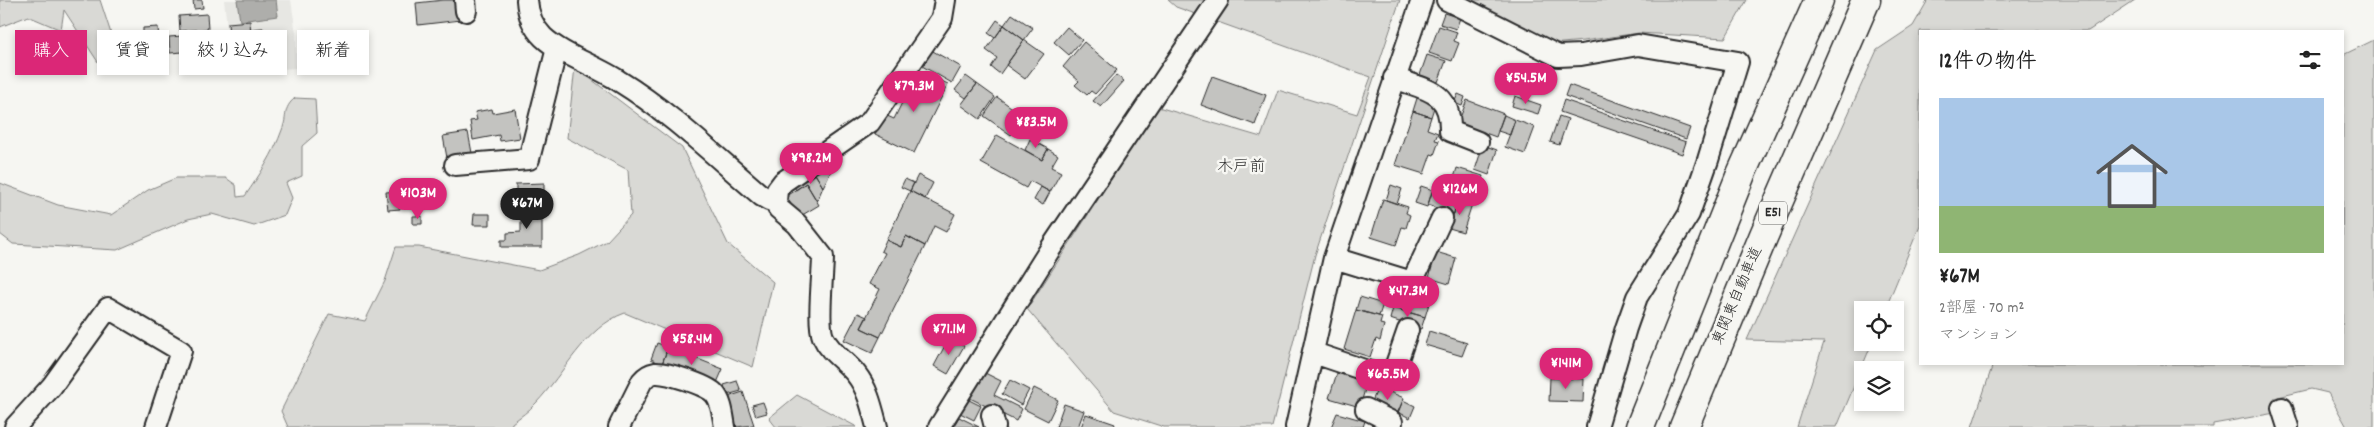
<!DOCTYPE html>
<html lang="ja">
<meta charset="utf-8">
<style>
:root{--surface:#fff;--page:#f2f2f2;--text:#222;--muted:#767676;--accent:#db2777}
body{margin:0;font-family:Dekko,"Klee One",sans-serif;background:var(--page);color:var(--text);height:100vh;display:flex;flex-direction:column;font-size:19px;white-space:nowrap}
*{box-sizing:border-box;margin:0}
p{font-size:16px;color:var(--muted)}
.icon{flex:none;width:28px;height:28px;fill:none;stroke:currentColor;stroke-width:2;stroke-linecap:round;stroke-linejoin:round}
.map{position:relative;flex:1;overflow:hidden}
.panel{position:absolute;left:1919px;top:30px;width:425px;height:335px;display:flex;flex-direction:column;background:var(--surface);border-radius:0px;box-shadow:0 2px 8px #0003}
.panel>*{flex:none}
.guide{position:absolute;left:15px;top:30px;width:475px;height:45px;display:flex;gap:10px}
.buttons{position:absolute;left:1854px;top:301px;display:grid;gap:10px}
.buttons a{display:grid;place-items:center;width:50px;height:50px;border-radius:0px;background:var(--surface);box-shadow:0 2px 8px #0003;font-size:25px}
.price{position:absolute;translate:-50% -42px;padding:0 11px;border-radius:18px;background:var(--accent);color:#fff;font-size:16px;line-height:32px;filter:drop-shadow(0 1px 2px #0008)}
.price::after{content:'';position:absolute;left:50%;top:30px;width:15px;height:11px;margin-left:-8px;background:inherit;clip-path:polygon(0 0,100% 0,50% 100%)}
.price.on{background:#222;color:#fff}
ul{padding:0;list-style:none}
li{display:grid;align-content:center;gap:10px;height:265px;padding:0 20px}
li span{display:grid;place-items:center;height:155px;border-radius:0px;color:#555}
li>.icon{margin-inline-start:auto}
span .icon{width:90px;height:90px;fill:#fffc;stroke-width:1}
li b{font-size:21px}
h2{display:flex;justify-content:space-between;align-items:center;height:60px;padding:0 20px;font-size:21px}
.chip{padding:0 18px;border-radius:0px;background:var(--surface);box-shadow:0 2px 8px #0003;font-size:18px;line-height:45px}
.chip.on{background:var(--accent);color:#fff}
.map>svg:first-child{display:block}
.built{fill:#e7e7e3}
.green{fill:#d9d9d5;stroke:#828280}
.water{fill:#aeaeab;stroke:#7a7a78}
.building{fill:#c3c3c0;stroke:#2b2b2b}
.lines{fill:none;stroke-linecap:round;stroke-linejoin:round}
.minor-casing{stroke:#2b2b2b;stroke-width:24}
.highway-casing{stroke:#2b2b2b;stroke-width:31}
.minor{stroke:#f6f6f2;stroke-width:20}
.highway{stroke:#f6f6f2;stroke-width:28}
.labels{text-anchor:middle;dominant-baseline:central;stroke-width:5;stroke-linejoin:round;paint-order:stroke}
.shield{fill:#f6f6f2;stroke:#686867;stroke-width:1}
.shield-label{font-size:14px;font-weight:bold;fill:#2b2b2b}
.street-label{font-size:15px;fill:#2b2b2b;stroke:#f6f6f2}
.neighbourhood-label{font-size:16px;fill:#2b2b2b;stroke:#f6f6f2}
</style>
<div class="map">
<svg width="2374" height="427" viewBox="0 0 2374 427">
<rect width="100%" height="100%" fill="#f6f6f2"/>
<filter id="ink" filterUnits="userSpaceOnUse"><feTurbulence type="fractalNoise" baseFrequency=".02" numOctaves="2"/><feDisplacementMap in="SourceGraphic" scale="10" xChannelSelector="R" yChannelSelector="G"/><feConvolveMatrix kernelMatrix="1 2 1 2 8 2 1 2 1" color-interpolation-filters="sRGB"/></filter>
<g filter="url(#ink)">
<path class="built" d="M224,0H291L296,33V68L232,72Z"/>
<path class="green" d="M0,0H100L118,55L98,62L64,10L61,30L28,16L0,27Z
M1168,0H1400L1315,255L1272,427H1164L1114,411L1027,309L1158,107L1261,137L1278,90L1357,114L1371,77L1176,7Z
M1468,0H1747L1725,38L1639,33L1583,41L1541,45Z
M1928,0H2135L2088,31H1920V225L1885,310H1862V342L1872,343L1837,427H1797L1824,342L1747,340L1877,50L1913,26Z
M2374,40V427H2347L2328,393L2311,389L2274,398L2275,413L2213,424V427H1972L1993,364H2342L2343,55Z
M575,67L682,148L728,244L773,282L753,367L625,313C585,327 564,374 536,403C529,411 520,417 512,423L511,427H288L281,411L329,314L365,321L385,281L396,247H419L539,270L579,255L607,241L631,215L628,170L567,138Z
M295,98L315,99L317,133L302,146V176L286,183L292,198L285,215L254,226L212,214L188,219L117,250L13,244L0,234V183L58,205L111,215L148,190L176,178H226L236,185L237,197L245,196C259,176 274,153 282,130C288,116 282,109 295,98Z
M797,395L857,427H776L769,418Z"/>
<path class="water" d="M237,0H276L278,16L240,21Z"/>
<path class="building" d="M193,0H202L203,8L194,9Z
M444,0H458L461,20L418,25L416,3Z
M1444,13L1460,18L1456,29L1440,24Z
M207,14L208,29L180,31L179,16Z
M1012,14L1033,28L1024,40L1004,25Z
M997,20L1004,25L995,38L988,33Z
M250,21L251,35L229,37L228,23Z
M1004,25L1024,40L1000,74L991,67L997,58L986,50Z
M1439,26L1457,32L1454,41L1459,43L1452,61L1429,53Z
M158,27L159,40L143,41V28Z
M1067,27L1082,40L1069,55L1054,42Z
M263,28L264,34L251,35L250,29Z
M208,34L209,50L170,53L169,37Z
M284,36L285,44L268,46V37Z
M1024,40L1044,54L1025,79L1006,65Z
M1084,42L1117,70L1095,94L1091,91L1087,95L1075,85L1079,81L1063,67Z
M931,50L961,67L952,83L922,66Z
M1427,55L1446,61L1438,82L1420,75Z
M918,70L948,84L914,153L875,134L885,115L894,119Z
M1116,75L1124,81L1101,107L1093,101Z
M966,76L977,84L966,98L955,90Z
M1212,76L1266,95L1255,125L1201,105Z
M977,84L995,97L980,119L961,105Z
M1569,85L1690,128L1686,139L1565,96Z
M1458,94L1465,97L1462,106L1454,103Z
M1418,95L1436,101L1431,117L1413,111Z
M1515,96L1541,105L1538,114L1512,106Z
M997,97L1025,117L1011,135L984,116Z
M1467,100L1504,114L1496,137L1458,123Z
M1564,100L1686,142L1682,154L1560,112Z
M492,109L493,113L515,109L520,138L500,141L499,135L473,140L470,121L477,120L475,112Z
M1413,111L1431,117L1427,129L1438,133L1435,140L1439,141L1434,155L1431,154L1424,174L1395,165Z
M1504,115L1515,120L1510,135L1498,131Z
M1559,116L1568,119L1559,145L1550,142Z
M1515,120L1535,127L1525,154L1505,147Z
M468,132L472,153L447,158L443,136Z
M997,135L1042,160L1048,149L1058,155L1051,167L1061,172L1050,192L1030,181L1026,188L981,163Z
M1030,139L1048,149L1042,160L1025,150Z
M1483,145L1497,150L1489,175L1475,170Z
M818,163L832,169L823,187L814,172Z
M1457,168L1483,176L1475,200L1450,191Z
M814,172L823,187L817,201L806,183L796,190L793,185Z
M918,175L933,183L925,199L910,191Z
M905,179L914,183L910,191L901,187Z
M544,183V205H516V184Z
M806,183L819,205L799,217L786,196Z
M1391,185L1402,189L1397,204L1386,200Z
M1421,186L1433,190L1427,207L1415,203Z
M1041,187L1050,192L1043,205L1034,200Z
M399,191L400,209L388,210L386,192Z
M910,191L955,214L946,232L934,226L925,246L906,236L901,247L886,240Z
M1432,191L1458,200L1454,214L1428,205Z
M1383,199L1408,207L1406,213L1410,215L1406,228L1402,227L1396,245L1371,237Z
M1458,200L1472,204L1463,232L1449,228Z
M521,208H542V247H501V240H507V233L521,232Z
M474,214H490V225H473Z
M413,216H422V224H413Z
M906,236L925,246L880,337L861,328L880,289L869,284L885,253L881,251L886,240L901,247Z
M1436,252L1456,258L1449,284L1429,278Z
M1422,279H1432V289H1422Z
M1393,286L1431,297L1425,317L1387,306Z
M1360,297L1383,304L1379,316L1356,310Z
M1393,308L1425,317L1421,329L1390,319Z
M1356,310L1382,317L1380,324L1384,325L1380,341L1376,339L1370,357L1344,349Z
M858,313L867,317L861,328L880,337L872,353L844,340Z
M1429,331L1467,343L1462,356L1425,345Z
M949,338L964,346L948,374L934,366Z
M657,343L668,347L662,364L651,359Z
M668,347L723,369L716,385L662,364Z
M981,371L1001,381L994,395L1022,409L1016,421L968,397Z
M1337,373L1367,382L1360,407L1329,398Z
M1550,378L1584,379L1583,402L1549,401Z
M1010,380L1029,390L1021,405L1002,394Z
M737,381L741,391L727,395L724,385Z
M1378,387L1404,398L1397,415L1371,404Z
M1034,388L1058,400L1048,421L1024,409Z
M743,392L754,425L736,427L735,424L730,425L722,399Z
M967,399L981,406L974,420L960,413Z
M1403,400L1415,406L1410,418L1398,412Z
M763,402L767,413L756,416L752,405Z
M1064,404L1084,411L1078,427H1056Z
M1337,413L1365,421L1363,427H1331Z
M1086,414L1115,424L1114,427H1081Z
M959,417L979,427H953Z"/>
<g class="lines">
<g class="minor-casing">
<path id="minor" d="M465,0L466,11
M527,0C528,15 533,27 543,37C562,55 597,66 619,81C671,113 716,157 762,196L769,200L776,201
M1447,0L1558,56L1581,55L1638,45L1738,62L1708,160L1689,214L1637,297L1626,328L1597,427
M1394,78C1426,90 1451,90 1450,131L1478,142
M455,165L529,159L557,48
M1334,258L1412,282L1442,218
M1314,353L1391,379L1408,330
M2282,408L2288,427
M1366,409L1392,422L1391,427
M992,415L995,427
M15,427L52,386L108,308L181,351L156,427
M619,427L642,381C646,376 649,374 655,373C667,372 706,385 714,393C722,401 723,416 725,427
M877,427C872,408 868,389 856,374C846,361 830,353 823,337C817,323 823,274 823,257L797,224L778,208L776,201L777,190L783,182L870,122L942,18L945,0
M939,427L1049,251L1218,0
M1296,427L1334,258L1422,0"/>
</g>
<g class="highway-casing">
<path id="highway" d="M1640,427L1741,174L1819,0
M1684,427L1764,235L1866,0"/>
</g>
<use href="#minor" class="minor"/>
<use href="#highway" class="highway"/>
</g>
</g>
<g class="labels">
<rect class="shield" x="1759" y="201.5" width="28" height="23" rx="4"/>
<g class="shield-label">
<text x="1773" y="213">E51</text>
</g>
<g class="street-label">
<text transform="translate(1738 296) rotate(-67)">東関東自動車道</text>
</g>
<g class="neighbourhood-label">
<text x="1241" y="167">木戸前</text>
</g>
</g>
</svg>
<div class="buttons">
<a><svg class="icon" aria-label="locate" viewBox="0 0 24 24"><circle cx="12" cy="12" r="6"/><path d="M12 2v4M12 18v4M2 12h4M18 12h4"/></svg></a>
<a><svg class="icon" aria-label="layers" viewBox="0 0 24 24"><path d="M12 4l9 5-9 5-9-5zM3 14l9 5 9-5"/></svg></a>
</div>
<b class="price" style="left:1526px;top:105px">¥54.5M</b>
<b class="price" style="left:914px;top:113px">¥79.3M</b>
<b class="price" style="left:1036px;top:149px">¥83.5M</b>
<b class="price" style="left:811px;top:185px">¥98.2M</b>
<b class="price" style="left:1460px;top:216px">¥126M</b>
<b class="price" style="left:418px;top:220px">¥103M</b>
<b class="price on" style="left:527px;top:230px">¥67M</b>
<b class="price" style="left:1408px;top:318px">¥47.3M</b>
<b class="price" style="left:949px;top:356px">¥71.1M</b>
<b class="price" style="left:692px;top:366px">¥58.4M</b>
<b class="price" style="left:1566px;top:390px">¥141M</b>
<b class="price" style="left:1388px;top:401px">¥65.5M</b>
<div class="guide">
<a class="chip on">購入</a>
<a class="chip">賃貸</a>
<a class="chip">絞り込み</a>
<a class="chip">新着</a>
</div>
<section class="panel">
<h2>12件の物件<svg class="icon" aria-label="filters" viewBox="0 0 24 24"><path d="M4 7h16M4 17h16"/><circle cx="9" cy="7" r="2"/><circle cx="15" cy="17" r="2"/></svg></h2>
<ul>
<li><span style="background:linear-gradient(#a9c7e8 70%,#8fb573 0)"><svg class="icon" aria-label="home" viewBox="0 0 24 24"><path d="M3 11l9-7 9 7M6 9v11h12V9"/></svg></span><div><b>¥67M</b><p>2部屋 · 70 m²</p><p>マンション</p></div></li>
</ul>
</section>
</div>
